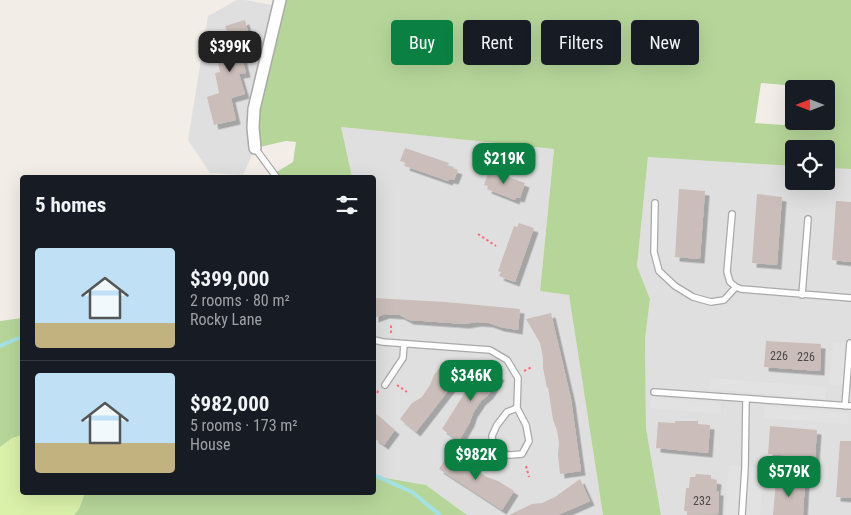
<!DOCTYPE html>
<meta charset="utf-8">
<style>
:root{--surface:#171b24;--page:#242831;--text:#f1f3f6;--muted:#9ea1a6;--line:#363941;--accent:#0b8043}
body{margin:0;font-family:"Roboto Condensed",sans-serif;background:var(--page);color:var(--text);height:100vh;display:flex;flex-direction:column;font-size:19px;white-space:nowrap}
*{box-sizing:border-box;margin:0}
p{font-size:16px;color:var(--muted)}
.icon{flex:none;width:28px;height:28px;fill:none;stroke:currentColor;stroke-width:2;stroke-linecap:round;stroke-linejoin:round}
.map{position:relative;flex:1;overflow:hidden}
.sheet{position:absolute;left:20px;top:175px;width:356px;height:320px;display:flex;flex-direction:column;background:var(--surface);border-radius:5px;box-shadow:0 5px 20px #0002}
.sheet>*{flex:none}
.top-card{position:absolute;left:391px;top:20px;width:384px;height:45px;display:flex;gap:10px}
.needle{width:32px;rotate:270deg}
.fabs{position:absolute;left:785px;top:80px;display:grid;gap:10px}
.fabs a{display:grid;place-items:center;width:50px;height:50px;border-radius:5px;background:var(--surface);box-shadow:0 5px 20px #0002;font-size:25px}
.price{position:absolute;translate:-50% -42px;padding:0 11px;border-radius:10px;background:var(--accent);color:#fff;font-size:16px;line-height:32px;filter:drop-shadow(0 1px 2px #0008)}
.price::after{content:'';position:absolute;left:50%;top:30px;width:15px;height:11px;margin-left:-8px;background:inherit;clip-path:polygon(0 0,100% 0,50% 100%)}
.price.on{background:#222;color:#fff}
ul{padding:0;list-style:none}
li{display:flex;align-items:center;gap:15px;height:125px;padding:0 15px}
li+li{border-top:1px solid var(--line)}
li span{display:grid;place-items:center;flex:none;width:140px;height:100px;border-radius:5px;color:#555}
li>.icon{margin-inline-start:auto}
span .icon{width:60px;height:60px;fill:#fffc;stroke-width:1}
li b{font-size:21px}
h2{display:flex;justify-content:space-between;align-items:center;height:60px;padding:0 15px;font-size:21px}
.pill{padding:0 18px;border-radius:5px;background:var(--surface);box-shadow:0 5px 20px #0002;font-size:18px;line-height:45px}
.pill.on{background:var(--accent);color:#fff}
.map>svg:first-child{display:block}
.residential{fill:#e0dfdf}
.grass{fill:#daf1aa}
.forest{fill:#b6d699;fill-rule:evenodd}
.parking{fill:#e2e2e2}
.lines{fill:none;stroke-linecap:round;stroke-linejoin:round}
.stream{stroke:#a4e1e4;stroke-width:4}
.building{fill:#cbbeba;filter:url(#shadow)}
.service-casing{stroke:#a9a9a9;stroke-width:8}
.minor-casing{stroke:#a9a9a9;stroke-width:14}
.path{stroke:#ff6d78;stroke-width:2;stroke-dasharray:2.5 2.5;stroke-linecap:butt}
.service{stroke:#fff;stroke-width:5.5}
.minor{stroke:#fff;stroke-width:11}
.labels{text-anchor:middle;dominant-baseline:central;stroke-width:4;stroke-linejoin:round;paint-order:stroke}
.number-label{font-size:12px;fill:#4c4948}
</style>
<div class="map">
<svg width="851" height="515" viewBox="0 0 851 515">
<defs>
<filter id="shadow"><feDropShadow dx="4.5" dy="4.5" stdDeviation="0" flood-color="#0004"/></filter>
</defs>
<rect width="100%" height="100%" fill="#f3ede8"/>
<path class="residential" d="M237,0H245L278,6L255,148L243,175L210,173L188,140L208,16Z
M340,127L554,149L540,290L569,294L603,515H467L426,485L374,476V178L352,177Z
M648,156L794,166V181H826V168L851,169V515H661L646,428L645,339L650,299L637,266Z"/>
<path class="grass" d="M22,435V492L85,493L79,509L74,515H0V447L12,438Z"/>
<path class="forest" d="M280,0H851V169L826,168V149H794V166L648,157L637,266L650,299L645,339L646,428L661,515H603L569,295L540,291L554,149L341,127L352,177L277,178L275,173L293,162L296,142L286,141L255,148L253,128ZM761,83L830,89L826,111V121H795L783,125L755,123Z
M22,318V435L12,438L0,447V321Z
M374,476L426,485L467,515H74L79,509L85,493L374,492Z"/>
<path class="parking" d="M833,342L851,344V386L829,384Z
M711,378L826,387L825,399L709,389Z
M651,397L722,403L721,414L650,408Z
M765,406L849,413V424L764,418Z
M729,465L764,468L760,515H725Z"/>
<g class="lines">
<path class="stream" d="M0,346L16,339L22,338
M374,475L412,492L440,515"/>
</g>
<path class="building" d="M245,20L252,48L241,52L246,73L239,74L245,94L231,98L236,120L214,125L207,97L219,93L215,73L220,72L217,58L226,56L221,36L228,34L225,26Z
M405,148L449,163L447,166L458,170L454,180L449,179L448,181L405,166L406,163L400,161Z
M489,170L525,183L520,198L516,197L515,200L487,189L488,186L484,185Z
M679,189L705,191L700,259L675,257Z
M757,194L782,197L777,265L752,263Z
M836,201L851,202V262L832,260Z
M519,223L534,228L515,282L499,276L501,272L498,271L514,226L517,227Z
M374,298L446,302L520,309L518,330L500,327L489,323L477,322L465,324L409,320L400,315L385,314L374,318Z
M551,313L571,399L581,471L560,474L558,455L559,443L557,430L553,420L548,387L547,388L543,368V358L540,343L526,319Z
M766,341L821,344L820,371L764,367Z
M446,360L462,373L416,432L400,419L412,403L422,397L430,385L434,375Z
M482,365L500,376L489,394L481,401L473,413L470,422L459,441L442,429Z
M374,412L395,430L384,445L374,438Z
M675,421H698V424L710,425L708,453L656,448L658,422L675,423Z
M770,426L817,430L815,458L768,454Z
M840,441H851V498L836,497Z
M451,451L468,461L475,469L487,477L498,481L514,491L502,510L439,469Z
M696,474L711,475V479L717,480L716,491H719L718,514L687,515V511H684L686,488H689L690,477H695Z
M580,479L590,501L558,515H509L532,504L542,503L555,497Z
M776,480L805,482L803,515H773Z"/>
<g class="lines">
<g class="service-casing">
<path id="service" d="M255,148L277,178
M655,203L654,252L659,271L675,286L693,297L711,302L724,300L736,287
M732,214L727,272L730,282L736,287L741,289L851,298
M802,295L808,219
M374,340L383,342L490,350L507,360L518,378L517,408L526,425L529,441L522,454L511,455L500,454L493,446L492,436L497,425L507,412L517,408
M385,385L403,358L404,344
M654,392L851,406
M845,406L850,343
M742,515L745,468L746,399"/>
</g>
<g class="minor-casing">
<path id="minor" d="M255,148L253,128L254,109L280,0"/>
</g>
<path class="path" d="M478,234L496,246
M391,333V324
M524,371L532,367
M397,385L407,392
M374,397L379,390
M483,466L490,456
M526,466L529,477"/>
<use href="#service" class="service"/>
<use href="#minor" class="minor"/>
</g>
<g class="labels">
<g class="number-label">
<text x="779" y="356">226</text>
<text x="806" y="357">226</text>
<text x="702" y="501">232</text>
</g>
</g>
</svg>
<div class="fabs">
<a><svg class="needle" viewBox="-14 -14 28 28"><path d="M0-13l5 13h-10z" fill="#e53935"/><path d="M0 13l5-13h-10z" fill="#9ea1a6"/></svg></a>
<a><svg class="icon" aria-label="locate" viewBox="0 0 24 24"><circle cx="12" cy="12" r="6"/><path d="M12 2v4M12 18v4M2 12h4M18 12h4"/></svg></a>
</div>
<b class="price on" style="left:230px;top:73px">$399K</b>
<b class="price" style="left:504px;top:185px">$219K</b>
<b class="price" style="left:471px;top:402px">$346K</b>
<b class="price" style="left:476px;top:481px">$982K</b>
<b class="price" style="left:789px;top:498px">$579K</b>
<div class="top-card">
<a class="pill on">Buy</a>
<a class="pill">Rent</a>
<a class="pill">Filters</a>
<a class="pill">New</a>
</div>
<section class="sheet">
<h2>5 homes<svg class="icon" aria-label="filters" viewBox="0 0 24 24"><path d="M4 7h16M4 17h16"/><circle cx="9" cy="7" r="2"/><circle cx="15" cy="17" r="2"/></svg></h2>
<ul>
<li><span style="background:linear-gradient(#bfe0f5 75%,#c2b280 0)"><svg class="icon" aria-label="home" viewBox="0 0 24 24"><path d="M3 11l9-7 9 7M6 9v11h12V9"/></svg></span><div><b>$399,000</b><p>2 rooms · 80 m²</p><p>Rocky Lane</p></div></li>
<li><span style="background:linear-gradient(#bfe0f5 70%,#c2b280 0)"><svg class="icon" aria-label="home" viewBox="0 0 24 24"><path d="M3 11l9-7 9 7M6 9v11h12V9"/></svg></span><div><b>$982,000</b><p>5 rooms · 173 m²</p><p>House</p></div></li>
</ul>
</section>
</div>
